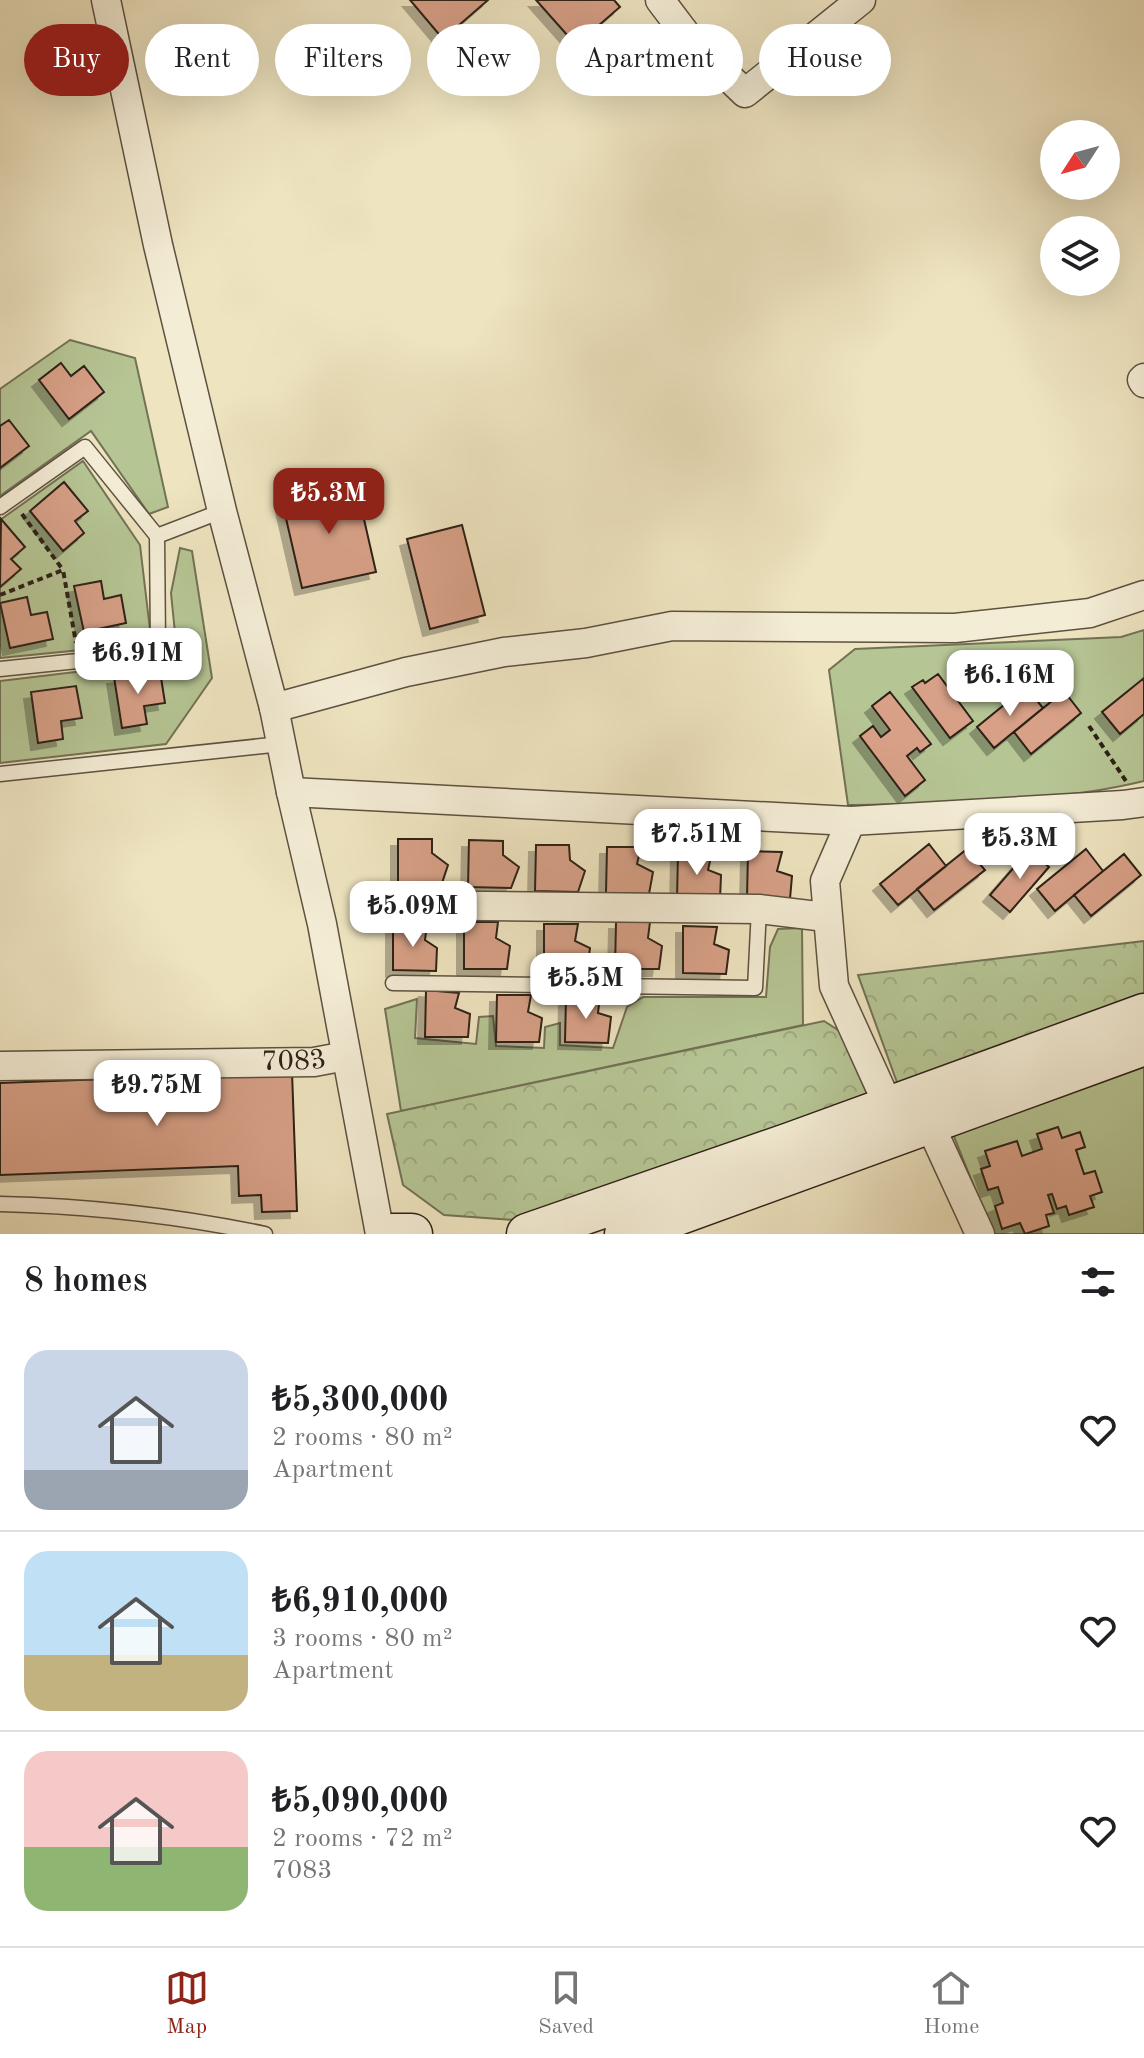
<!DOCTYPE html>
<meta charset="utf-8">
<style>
:root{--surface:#fff;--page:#f2f2f2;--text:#202124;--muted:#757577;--line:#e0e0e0;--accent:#8f2418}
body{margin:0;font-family:"Old Standard TT",serif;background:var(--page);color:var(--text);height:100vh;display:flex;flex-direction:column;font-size:30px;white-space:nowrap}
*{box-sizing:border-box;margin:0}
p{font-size:26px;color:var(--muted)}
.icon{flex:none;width:44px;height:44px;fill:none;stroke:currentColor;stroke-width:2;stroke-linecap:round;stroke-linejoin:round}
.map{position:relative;height:1234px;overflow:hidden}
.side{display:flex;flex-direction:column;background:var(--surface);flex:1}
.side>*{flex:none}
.banner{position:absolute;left:24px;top:24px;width:1096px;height:72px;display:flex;gap:16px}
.needle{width:52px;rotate:234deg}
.tools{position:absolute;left:1040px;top:120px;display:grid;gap:16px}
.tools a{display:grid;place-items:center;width:80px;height:80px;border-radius:50%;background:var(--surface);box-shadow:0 8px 32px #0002;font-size:40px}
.price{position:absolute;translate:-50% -68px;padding:0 18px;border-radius:16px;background:#fff;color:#222;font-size:26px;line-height:52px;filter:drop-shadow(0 2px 4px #0008)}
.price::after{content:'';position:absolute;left:50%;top:48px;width:24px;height:18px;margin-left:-12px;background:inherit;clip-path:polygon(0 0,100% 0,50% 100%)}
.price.on{background:var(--accent);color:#fff}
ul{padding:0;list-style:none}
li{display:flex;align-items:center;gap:24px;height:200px;padding:0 24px}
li+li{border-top:2px solid var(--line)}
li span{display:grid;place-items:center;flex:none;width:224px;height:160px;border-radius:24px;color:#555}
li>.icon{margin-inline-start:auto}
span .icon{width:96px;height:96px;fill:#fffc;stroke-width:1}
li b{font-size:34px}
h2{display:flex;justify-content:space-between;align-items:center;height:96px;padding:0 24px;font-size:34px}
.pill{padding:0 28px;border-radius:36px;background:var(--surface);box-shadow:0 8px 32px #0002;font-size:28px;line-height:72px}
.pill.on{background:var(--accent);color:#fff}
.tabs{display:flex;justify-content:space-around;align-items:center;height:112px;border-top:2px solid var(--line);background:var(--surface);font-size:22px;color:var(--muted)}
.tabs a{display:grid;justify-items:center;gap:4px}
.tabs .on{color:var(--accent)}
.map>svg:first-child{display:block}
.grass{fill:#b6c594;stroke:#727255;stroke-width:2}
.park{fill:url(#park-crowns);stroke:#727255;stroke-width:2}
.building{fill:#d7a087;stroke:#2d2016;stroke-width:2;filter:url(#shadow)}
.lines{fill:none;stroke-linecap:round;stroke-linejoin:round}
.lane-casing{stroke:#5d5140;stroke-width:17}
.street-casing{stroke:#5d5140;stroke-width:31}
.secondary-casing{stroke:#2d2016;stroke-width:43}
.path{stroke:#2d2016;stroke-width:4;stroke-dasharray:6 4;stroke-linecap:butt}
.lane{stroke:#f4edd6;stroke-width:14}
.street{stroke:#f4edd6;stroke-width:28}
.secondary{stroke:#f4edd6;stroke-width:40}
.labels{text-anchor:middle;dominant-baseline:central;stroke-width:6;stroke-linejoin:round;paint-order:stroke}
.street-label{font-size:28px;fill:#2d2016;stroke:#f4edd6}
</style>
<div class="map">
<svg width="1144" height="1234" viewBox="0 0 1144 1234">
<defs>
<pattern id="park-crowns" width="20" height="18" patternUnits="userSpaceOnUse" patternTransform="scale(2)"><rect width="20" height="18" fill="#b6c594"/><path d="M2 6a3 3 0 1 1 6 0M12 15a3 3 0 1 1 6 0" fill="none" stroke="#9da97f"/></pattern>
<filter id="shadow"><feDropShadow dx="-7" dy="7" stdDeviation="0" flood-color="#0004"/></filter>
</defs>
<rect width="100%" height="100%" fill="#eee4c0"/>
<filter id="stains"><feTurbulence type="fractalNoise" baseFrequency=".0025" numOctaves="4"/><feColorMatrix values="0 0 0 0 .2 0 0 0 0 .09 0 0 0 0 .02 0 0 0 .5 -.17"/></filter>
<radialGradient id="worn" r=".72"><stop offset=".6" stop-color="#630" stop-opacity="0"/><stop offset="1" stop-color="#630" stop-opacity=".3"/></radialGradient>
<path class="grass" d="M70,340L135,358L168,507L149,514L91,431L0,496V389Z
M83,461L140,545L150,630L132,645L0,658V520Z
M180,548L192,551L212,678L166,744L0,763V681L159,662L176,643L171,593Z
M1144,630V781C1051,804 944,803 848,805L829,670L855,649L1121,637Z
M802,928L803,1025L401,1111L385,1009L417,999L415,1038L476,1044L479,1017L493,1016L496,1046L544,1048L545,1027L560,1023V1045L613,1048L627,1007L643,997H766L770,947L778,929Z
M1144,1065V1234H993L953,1134Z"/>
<path class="park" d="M1144,941V995L899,1088L858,975Z
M824,1021L841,1032L868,1096L528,1221L444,1215L403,1185L387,1114Z"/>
<path class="building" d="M410,0H488L443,39Z
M536,0H614L620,7L576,45Z
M61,363L71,376L84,366L104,392L69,419L39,380Z
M9,420L29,446L0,468V426Z
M64,482L88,511L75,521L84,533L63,551L30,511Z
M356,484L376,572L302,588L282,501Z
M1,519L25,547L11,559L21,569L0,587Z
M462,525L485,615L430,629L407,539Z
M101,581L104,599L121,595L126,623L84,632L74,586Z
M27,597L31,615L47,612L53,639L10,648L0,603Z
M160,671L165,703L144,706L147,724L122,728L114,677Z
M938,674L973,721L950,738L912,687L923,680L925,683Z
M1144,678V714L1120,734L1102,712Z
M76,686L82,718L61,721L63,739L38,743L31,692Z
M1026,687L1043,708L994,748L977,727Z
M1064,691L1081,713L1031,754L1014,732Z
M890,692L931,744L920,752L917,748L907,756L925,780L905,796L860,736L873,726L881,737L890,730L872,706Z
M398,839H432V853L448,865L441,886L398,885Z
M469,840L503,841V855L519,867L511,888L468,887Z
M929,844L946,866L898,905L880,884Z
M536,845H569L570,860L585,871L578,892L535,891Z
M607,847H641L637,864L653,872L649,894L606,893Z
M967,849L985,870L934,910L917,889Z
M1086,849L1103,871L1055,911L1037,889Z
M1029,850L1049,867L1010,912L990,895Z
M748,851L782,852L777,871L792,876L790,899L747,898Z
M678,852H712L708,870L721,875L720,899H677Z
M1124,854L1141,875L1091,916L1074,895Z
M464,922H498L496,938L510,946L507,969H464Z
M616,922H650L648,938L662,946L659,969H615Z
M393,924H427L425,940L437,948L436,971L393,970Z
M544,924H578L575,941L590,948L587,971L544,970Z
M683,926L717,927L714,944L729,950L726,974L683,973Z
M426,990L459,993L455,1008L470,1014L468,1037H425Z
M497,995H531L528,1012L542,1018L539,1042H496Z
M566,996H600L598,1013L611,1017L608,1043L565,1042Z
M292,1072L297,1211L262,1212L261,1195L239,1196L238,1166L0,1175V1083Z
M1058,1127L1062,1138L1080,1132L1085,1147L1076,1150L1084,1174L1095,1171L1102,1192L1090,1196L1094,1207L1069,1215L1066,1206L1057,1209L1052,1194L1048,1195L1054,1213L1046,1215L1049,1226L1025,1234L1020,1223L1002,1229L995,1206L1003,1203L998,1187L988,1190L981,1169L990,1166L985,1151L1017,1141L1022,1156L1042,1149L1037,1134Z"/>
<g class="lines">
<g class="lane-casing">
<path id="lane" d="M0,507L85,447L157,536L158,644L145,654L0,669
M157,536L222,511
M0,774L281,744
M393,983L755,988L759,909
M0,1204C89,1206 178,1216 265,1234"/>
</g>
<g class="street-casing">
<g id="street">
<path d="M106,0L158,245L222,511L274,708L291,792L322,924L380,1234"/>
<path d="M660,0L691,41L745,93L861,0"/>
<path d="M1144,378L1142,380L1144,383"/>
<path d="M274,708L406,672L504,652L586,643L672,626L955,628L1090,613L1144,595"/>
<path d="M291,792L851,821L1123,805L1144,802"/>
<path d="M851,821L825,881L834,986L889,1107"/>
<path d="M392,905L759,909L826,917"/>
<path id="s1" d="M0,1066L314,1062L346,1056"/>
<path d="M929,1123L980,1234"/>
</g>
</g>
<g class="secondary-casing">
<path id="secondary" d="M392,1234H412
M527,1234L790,1143L1144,1014
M625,1234L1144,1045"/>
</g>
<path class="path" d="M22,514L63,570
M0,595L63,570L76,643
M1089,726L1126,781"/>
<use href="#lane" class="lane"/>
<use href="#street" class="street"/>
<use href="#secondary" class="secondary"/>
</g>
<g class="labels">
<g class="street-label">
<text stroke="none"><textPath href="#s1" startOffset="294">7083</textPath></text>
</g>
</g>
<rect width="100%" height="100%" filter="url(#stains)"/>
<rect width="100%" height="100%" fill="url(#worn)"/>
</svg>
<div class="tools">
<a><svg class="needle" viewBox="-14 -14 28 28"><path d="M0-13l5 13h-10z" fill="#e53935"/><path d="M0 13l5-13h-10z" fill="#757577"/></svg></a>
<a><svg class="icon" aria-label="layers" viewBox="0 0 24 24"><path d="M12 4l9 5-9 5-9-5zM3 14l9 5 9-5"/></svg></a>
</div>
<b class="price on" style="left:329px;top:536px">₺5.3M</b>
<b class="price" style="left:138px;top:696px">₺6.91M</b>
<b class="price" style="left:1010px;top:718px">₺6.16M</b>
<b class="price" style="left:697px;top:877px">₺7.51M</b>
<b class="price" style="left:1020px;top:881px">₺5.3M</b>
<b class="price" style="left:413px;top:949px">₺5.09M</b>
<b class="price" style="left:586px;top:1021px">₺5.5M</b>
<b class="price" style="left:157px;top:1128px">₺9.75M</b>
<div class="banner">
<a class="pill on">Buy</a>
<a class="pill">Rent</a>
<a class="pill">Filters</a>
<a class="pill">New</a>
<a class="pill">Apartment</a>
<a class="pill">House</a>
</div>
</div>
<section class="side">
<h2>8 homes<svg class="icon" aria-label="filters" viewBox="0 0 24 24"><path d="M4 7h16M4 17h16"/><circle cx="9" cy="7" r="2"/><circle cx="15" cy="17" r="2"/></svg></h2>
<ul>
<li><span style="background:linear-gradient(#c9d6e8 75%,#9aa5b1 0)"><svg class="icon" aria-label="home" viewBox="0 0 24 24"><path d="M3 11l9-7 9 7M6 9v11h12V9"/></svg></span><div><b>₺5,300,000</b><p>2 rooms · 80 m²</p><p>Apartment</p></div><svg class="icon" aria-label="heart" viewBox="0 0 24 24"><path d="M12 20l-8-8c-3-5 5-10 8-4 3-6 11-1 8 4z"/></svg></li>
<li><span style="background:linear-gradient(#bfe0f5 65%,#c2b280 0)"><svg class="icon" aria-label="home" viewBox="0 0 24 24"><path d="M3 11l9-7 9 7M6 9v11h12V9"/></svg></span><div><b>₺6,910,000</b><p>3 rooms · 80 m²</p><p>Apartment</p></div><svg class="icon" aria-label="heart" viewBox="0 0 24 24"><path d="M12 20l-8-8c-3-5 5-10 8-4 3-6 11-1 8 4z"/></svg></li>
<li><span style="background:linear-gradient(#f6c9c9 60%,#8fb573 0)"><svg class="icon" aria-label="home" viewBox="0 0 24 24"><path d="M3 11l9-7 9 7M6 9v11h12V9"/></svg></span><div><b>₺5,090,000</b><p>2 rooms · 72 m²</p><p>7083</p></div><svg class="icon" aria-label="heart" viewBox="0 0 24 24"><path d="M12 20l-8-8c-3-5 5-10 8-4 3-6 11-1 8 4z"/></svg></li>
</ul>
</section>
<nav class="tabs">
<a class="on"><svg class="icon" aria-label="map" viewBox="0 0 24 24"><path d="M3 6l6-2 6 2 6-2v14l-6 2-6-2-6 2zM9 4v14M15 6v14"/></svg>Map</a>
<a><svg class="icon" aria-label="saved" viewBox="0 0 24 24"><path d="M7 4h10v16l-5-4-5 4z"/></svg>Saved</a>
<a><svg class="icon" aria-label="home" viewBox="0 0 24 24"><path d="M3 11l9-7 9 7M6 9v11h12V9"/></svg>Home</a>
</nav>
